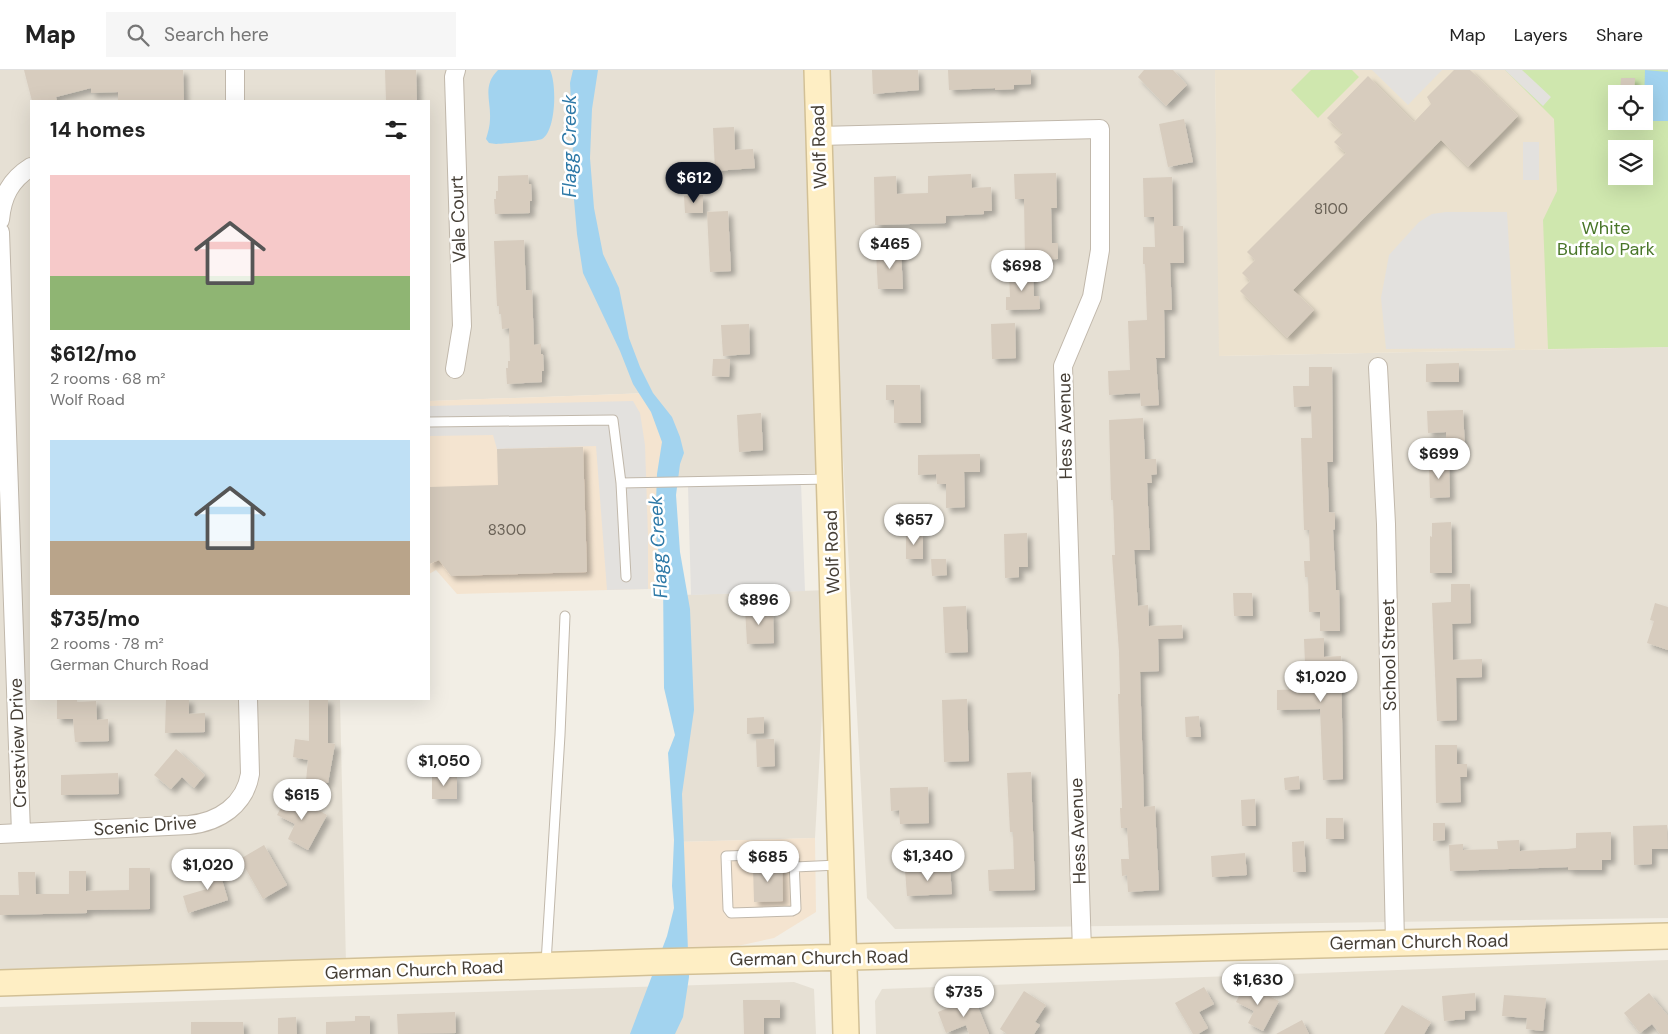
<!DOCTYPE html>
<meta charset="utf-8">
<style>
:root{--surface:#fff;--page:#f6f6f6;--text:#222;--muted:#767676;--line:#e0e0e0;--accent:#111827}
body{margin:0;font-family:"DM Sans",sans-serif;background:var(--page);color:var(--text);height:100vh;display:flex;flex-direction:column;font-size:19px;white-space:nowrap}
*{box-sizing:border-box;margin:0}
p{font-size:16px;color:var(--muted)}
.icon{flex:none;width:28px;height:28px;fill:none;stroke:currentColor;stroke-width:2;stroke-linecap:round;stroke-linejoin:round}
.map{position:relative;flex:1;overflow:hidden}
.details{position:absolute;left:30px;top:30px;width:400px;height:600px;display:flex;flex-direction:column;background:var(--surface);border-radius:0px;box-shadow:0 5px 20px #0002}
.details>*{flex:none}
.controls{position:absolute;left:1608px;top:15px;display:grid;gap:10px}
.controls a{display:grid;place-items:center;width:45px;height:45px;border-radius:0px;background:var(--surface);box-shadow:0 5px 20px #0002;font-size:25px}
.price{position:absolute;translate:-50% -42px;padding:0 11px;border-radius:18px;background:#fff;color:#222;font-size:16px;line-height:32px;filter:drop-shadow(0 1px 2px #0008)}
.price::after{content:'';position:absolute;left:50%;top:30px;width:15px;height:11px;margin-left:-8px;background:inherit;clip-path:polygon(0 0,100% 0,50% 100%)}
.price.selected{background:var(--accent);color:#fff}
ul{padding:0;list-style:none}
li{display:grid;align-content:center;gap:10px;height:265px;padding:0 20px}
li span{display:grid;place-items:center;height:155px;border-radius:0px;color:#555}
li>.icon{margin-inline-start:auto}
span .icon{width:90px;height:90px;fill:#fffc;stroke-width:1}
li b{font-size:21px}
h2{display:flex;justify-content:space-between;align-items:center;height:60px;padding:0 20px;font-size:21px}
header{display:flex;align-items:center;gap:30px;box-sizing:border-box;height:70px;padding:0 25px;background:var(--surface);border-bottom:1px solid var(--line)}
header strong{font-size:24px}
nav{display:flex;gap:28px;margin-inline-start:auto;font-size:18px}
.search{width:350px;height:45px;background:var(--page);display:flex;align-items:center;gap:12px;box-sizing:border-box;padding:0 18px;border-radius:0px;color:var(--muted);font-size:19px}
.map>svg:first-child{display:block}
.residential{fill:#e6e0d4}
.commercial{fill:#f4e4d0}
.education{fill:#ece2cf;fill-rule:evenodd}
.green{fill:#cfe7ae;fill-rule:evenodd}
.parking{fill:#e3e1de}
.water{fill:#a2d3ef}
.building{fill:#d7ccbe;filter:url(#shadow)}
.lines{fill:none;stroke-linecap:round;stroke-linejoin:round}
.lane-casing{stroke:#c1b8ab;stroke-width:11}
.street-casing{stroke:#c1b8ab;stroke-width:20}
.secondary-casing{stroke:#d2c096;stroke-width:28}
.lane{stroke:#fff;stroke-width:9}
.street{stroke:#fff;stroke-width:18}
.secondary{stroke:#feeec4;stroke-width:25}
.labels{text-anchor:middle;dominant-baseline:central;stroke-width:5;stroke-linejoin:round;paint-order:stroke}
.number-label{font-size:15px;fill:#6a6257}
.street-label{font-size:18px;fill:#453e35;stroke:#fff}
.park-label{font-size:18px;fill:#497629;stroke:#fff}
.water-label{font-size:19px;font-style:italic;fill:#2e79a7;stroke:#fff}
</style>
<header>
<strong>Map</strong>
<div class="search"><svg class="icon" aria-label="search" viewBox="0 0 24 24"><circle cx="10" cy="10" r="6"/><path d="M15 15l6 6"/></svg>Search here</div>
<nav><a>Map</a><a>Layers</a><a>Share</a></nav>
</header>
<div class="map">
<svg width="1668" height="964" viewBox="0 0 1668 964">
<defs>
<filter id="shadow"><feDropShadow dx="4.5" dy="4.5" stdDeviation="2.5" flood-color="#0004"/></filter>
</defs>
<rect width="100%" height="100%" fill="#f2eee5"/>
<path class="residential" d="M0,0H803L823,403L675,408L649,323L429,331V31H31V629H340L346,894L0,904Z
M822,0H1215L1220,286L1668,277V848L895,859L867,828Z
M829,520L815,768L677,772L681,525Z
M1668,890V964H876L875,931L882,919Z
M794,912L814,919L816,964H0V937Z"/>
<path class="commercial" d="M649,323L675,408L676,488L680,518L457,524L436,500L429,504V331Z
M815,768L816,842L774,868L682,888L677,772Z"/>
<path class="education" d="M1215,0H1668V277L1219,286ZM1616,24H1644V51H1616ZM1616,79H1644V106H1616Z"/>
<path class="green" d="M1311,0H1352L1359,7L1318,48L1291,20Z
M1505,0H1668V277L1548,279L1543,150L1557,121L1554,49ZM1616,24H1644V51H1616ZM1616,79H1644V106H1616Z"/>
<path class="parking" d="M1372,0H1442L1408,35Z
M1505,0H1522L1551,27L1543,36Z
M1523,72H1539V110H1523Z
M1446,142H1507L1515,278L1386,279L1381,228L1389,185L1419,152L1432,144Z
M633,331L640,343L645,375L648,466V519L607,520L596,376L497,379L493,365L429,366V336Z
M801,413L805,521L691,525L688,416Z"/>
<path class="water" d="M498,0H550C557,14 556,61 542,69C539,71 501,74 496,74L489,73L486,69C488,62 490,56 490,49C491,30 482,16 498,0Z
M573,0H598L592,39L590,88L594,138L603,184L619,218L629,268L640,297L653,323L672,347L680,367L684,383L680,394L676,425L680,482L690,539L694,640L682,724L689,907L683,947L675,964H630L667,866L674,838L672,816L674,770L668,683L675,665L664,618L663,508L655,461L657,404L662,372L651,342L633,314L620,281L583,203L577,164L572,107L573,67L570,13Z
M1645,0L1668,2V51H1651L1644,35Z"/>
<path class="building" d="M24,0H183L184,31H118V22L91,23V18L56,27L57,31H32Z
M385,0H416L417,31H386Z
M872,0H918L919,20L873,24Z
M948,0H1031V14L1014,15V19L995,20V18L949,20Z
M1144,0H1173L1187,15L1166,36L1138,7Z
M1454,0H1470L1518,46L1468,97L1441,70L1293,220L1314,240L1287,268L1240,221L1250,211L1242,203L1255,190L1247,182L1346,83L1334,72L1343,63L1327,48L1368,6L1414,52L1431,34L1427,27Z
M1621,8H1635L1634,24H1620Z
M1184,49L1193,92L1168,97L1159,54Z
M734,57L735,80L753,79L755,98L715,101L713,58Z
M1056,103L1057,138H1051L1052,173H1058V189L1025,190L1024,129H1015L1014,104Z
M971,104L972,118L991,117L992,141H984V144L946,146V153L875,155L874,107L896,106L897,124L928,123V106Z
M528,105L529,114H531L532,131H530V143L495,144L494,129H496V121H498V106Z
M1172,107L1173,156H1183L1184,193H1170L1172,240H1164L1165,288H1156L1159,335L1141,336L1140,323L1109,325L1108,301L1130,300L1128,251L1147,250L1145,194H1143V177H1155L1154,147H1144L1143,108Z
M703,125V143H685L684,126Z
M728,141L731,201L710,202L707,142Z
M524,170L526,220H532L534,275L541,274V284H543L544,301H542V312L507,314L506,298H508V291H510L509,258L502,259L501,244H499V236H497L494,171Z
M901,181L903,219H878L876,182Z
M1033,202L1034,226H1039L1040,239L1006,240V227H1010L1009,203Z
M1015,253L1016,288L992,289L991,254Z
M749,254L750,284L723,286L721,255Z
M713,289H730L729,307L712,306Z
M1459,293V312H1426V294Z
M1309,297H1332L1333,392H1327L1329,442L1335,443V459L1333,460L1336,520H1339L1340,561H1320V542H1309L1308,507H1305L1304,491H1310L1309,460H1304L1301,368H1312L1311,336L1294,337L1293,316H1309Z
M886,315H920L921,353H894V330H886Z
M1463,340L1465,378L1446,379V362L1428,363L1427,341Z
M761,343L763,380L739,382L737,345Z
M1143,348L1145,389H1156L1157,404L1151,405L1152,413H1147L1150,480H1134L1138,536L1148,535L1149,556L1182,555L1183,568L1158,569L1159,601L1140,602L1144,737L1155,736L1159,820L1128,822L1127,805L1122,806L1121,789H1129L1127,758H1121L1120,738H1122L1118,624H1120L1119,582L1112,485H1115L1113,430H1111L1109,350Z
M583,377L587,502L451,506L439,490L429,494V417L498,415L497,379Z
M980,384V402H964L965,437L946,438V414H937L936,404L918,405V385Z
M1429,393H1449L1450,427L1430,428Z
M1451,452L1452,503H1430V466L1432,467V453Z
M906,462H923V489H906Z
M1027,463L1028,497H1019V507L1005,508L1004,464Z
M931,489H946L947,505L932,506Z
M1451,514H1470L1471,553L1452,554L1453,590L1482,589V607L1456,608L1457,650L1437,651L1432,533L1451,532Z
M1233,523H1252L1253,546H1234Z
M1655,533L1668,537V580L1647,573L1654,551L1650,550Z
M966,536L968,582L945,583L943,537Z
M768,537V544H773L774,573L747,574L745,538Z
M1324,568V587L1341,586L1343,709L1323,710L1320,639L1277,640V620L1306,619L1304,569Z
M77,629V632L96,631L97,650L108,649L109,671L75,672L73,649H57V630Z
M166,629H189V644L205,643V662L165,663Z
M309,629H328V673L335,674L328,713L306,711L308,690L293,687L295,669L309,671Z
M967,629L969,691L944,692L942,630Z
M1199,646L1201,667H1186L1185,647Z
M764,647V663L747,664V648Z
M756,669H774L775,696L757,697Z
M1435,675H1457V694H1467V707H1460L1461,732L1436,733Z
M176,679L205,705L194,718L182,707L171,719L154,705Z
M1031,702L1035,820L989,821L988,800L1014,799L1013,762H1010L1007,703Z
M118,703L119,724L61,725V705Z
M432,704L457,705V729H432Z
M1299,706L1300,719L1285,720L1284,708Z
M928,717L929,753L900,754L899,740L891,741L890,718Z
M288,724L327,745L308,780L288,769L295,754L277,745Z
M1255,729L1256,756H1242L1241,730Z
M1326,748H1343L1344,769H1326Z
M1433,753H1445V770L1433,771Z
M1667,755L1668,779H1652V794L1634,795L1633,756Z
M1611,762V790H1602V800H1568V797L1450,801L1449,775L1463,774V780L1498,779L1497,771L1519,770L1520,781L1567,779L1576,778V763Z
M1304,771L1306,802H1293L1292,772Z
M264,775L287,815L263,829L240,789Z
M1245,783L1247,805L1212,807L1211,786Z
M217,793L228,830L188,843L183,826L207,819L201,798Z
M782,794L783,831L754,832L753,796Z
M129,798H150V839L87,840V843L0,845V825H19L18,802H35L36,824H69V801H86V821L129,820Z
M950,798L952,824L907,826L905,800Z
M1245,914L1279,931L1263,961L1248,953L1254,941L1236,932Z
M1204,917L1214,934L1199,942L1208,958L1198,964H1193L1175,933Z
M1024,921L1046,935L1035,952L1040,955L1034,964H1007L1000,959Z
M1475,923L1476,940L1465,941V949L1444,951L1442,926Z
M1649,923L1668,946V964H1660L1652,954L1640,963L1624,943Z
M1504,925L1546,928L1543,961L1526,959L1527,948L1502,946Z
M974,927L989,964H969L966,955L946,963L938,942Z
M743,930H780V948H764V964H744Z
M1402,935L1431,952L1424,964H1384Z
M455,942L456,963L398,964L397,944Z
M355,946H370V964H326V952L355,951Z
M296,947L297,964H278V948Z
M1302,950L1309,964H1276Z
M191,952H243L244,964H191Z"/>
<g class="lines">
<g class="lane-casing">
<path id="lane" d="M429,352L613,350L621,413L626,507
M621,413L829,409
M791,784L794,790L796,839L792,841L731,843L728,839L726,786Z
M795,797L838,795
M546,893L560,665L565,546"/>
</g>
<g class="street-casing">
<path id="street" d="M235,31V0
M819,66L1100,59V180L1092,227L1063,296L1082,881
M0,150C2,127 10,110 31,97
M0,162L21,763
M1378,297L1386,454L1395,873
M455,299L462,256L454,7L456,0
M0,764L189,755C219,752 245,735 250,704L248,629"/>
</g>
<g class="secondary-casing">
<path id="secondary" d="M817,0L846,964
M0,913L652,892L1668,866"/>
</g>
<use href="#lane" class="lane"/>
<use href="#street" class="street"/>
<use href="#secondary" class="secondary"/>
</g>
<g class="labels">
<g class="number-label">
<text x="1331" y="139">8100</text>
<text x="507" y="460">8300</text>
</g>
<g class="street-label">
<text transform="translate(819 77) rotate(-92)">Wolf Road</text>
<text transform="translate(458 149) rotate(-92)">Vale Court</text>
<text transform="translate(1065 356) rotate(-91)">Hess Avenue</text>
<text transform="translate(832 482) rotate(-92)">Wolf Road</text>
<text transform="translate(1389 585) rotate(-91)">School Street</text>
<text transform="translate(18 673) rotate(-92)">Crestview Drive</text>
<text transform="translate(145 756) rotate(-4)">Scenic Drive</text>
<text transform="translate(1078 761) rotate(-92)">Hess Avenue</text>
<text transform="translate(1419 872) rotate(-1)">German Church Road</text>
<text transform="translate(819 888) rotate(-1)">German Church Road</text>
<text transform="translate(414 900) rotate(-2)">German Church Road</text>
</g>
<g class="park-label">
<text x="1606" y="158">White<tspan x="1606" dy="21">Buffalo Park</tspan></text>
</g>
<g class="water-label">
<text transform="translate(569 76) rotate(-90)">Flagg Creek</text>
<text transform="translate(658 477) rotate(-93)">Flagg Creek</text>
</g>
</g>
</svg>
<div class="controls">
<a><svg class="icon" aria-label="locate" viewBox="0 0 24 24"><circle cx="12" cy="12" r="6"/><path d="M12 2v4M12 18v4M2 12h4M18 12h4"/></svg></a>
<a><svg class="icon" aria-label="layers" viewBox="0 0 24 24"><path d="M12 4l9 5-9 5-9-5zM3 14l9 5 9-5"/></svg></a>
</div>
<b class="price selected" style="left:694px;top:134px">$612</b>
<b class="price" style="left:890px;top:200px">$465</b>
<b class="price" style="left:1022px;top:222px">$698</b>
<b class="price" style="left:1439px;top:410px">$699</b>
<b class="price" style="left:914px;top:476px">$657</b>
<b class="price" style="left:759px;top:556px">$896</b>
<b class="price" style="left:1321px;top:633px">$1,020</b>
<b class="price" style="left:444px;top:717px">$1,050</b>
<b class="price" style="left:302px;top:751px">$615</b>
<b class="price" style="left:928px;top:812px">$1,340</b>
<b class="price" style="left:768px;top:813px">$685</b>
<b class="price" style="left:208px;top:821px">$1,020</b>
<b class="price" style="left:1258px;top:936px">$1,630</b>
<b class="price" style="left:964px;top:948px">$735</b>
<section class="details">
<h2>14 homes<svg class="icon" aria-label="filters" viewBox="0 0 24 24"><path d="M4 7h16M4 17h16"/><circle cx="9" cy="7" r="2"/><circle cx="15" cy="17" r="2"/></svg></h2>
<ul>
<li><span style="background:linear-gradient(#f6c9c9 65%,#8fb573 0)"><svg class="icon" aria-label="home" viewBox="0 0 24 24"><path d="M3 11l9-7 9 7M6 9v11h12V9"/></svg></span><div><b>$612/mo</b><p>2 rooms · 68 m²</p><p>Wolf Road</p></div></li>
<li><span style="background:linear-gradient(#bfe0f5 65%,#b9a48a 0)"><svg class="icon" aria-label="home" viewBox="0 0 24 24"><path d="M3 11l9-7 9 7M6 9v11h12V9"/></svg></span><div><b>$735/mo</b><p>2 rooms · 78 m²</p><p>German Church Road</p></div></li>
</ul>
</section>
</div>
